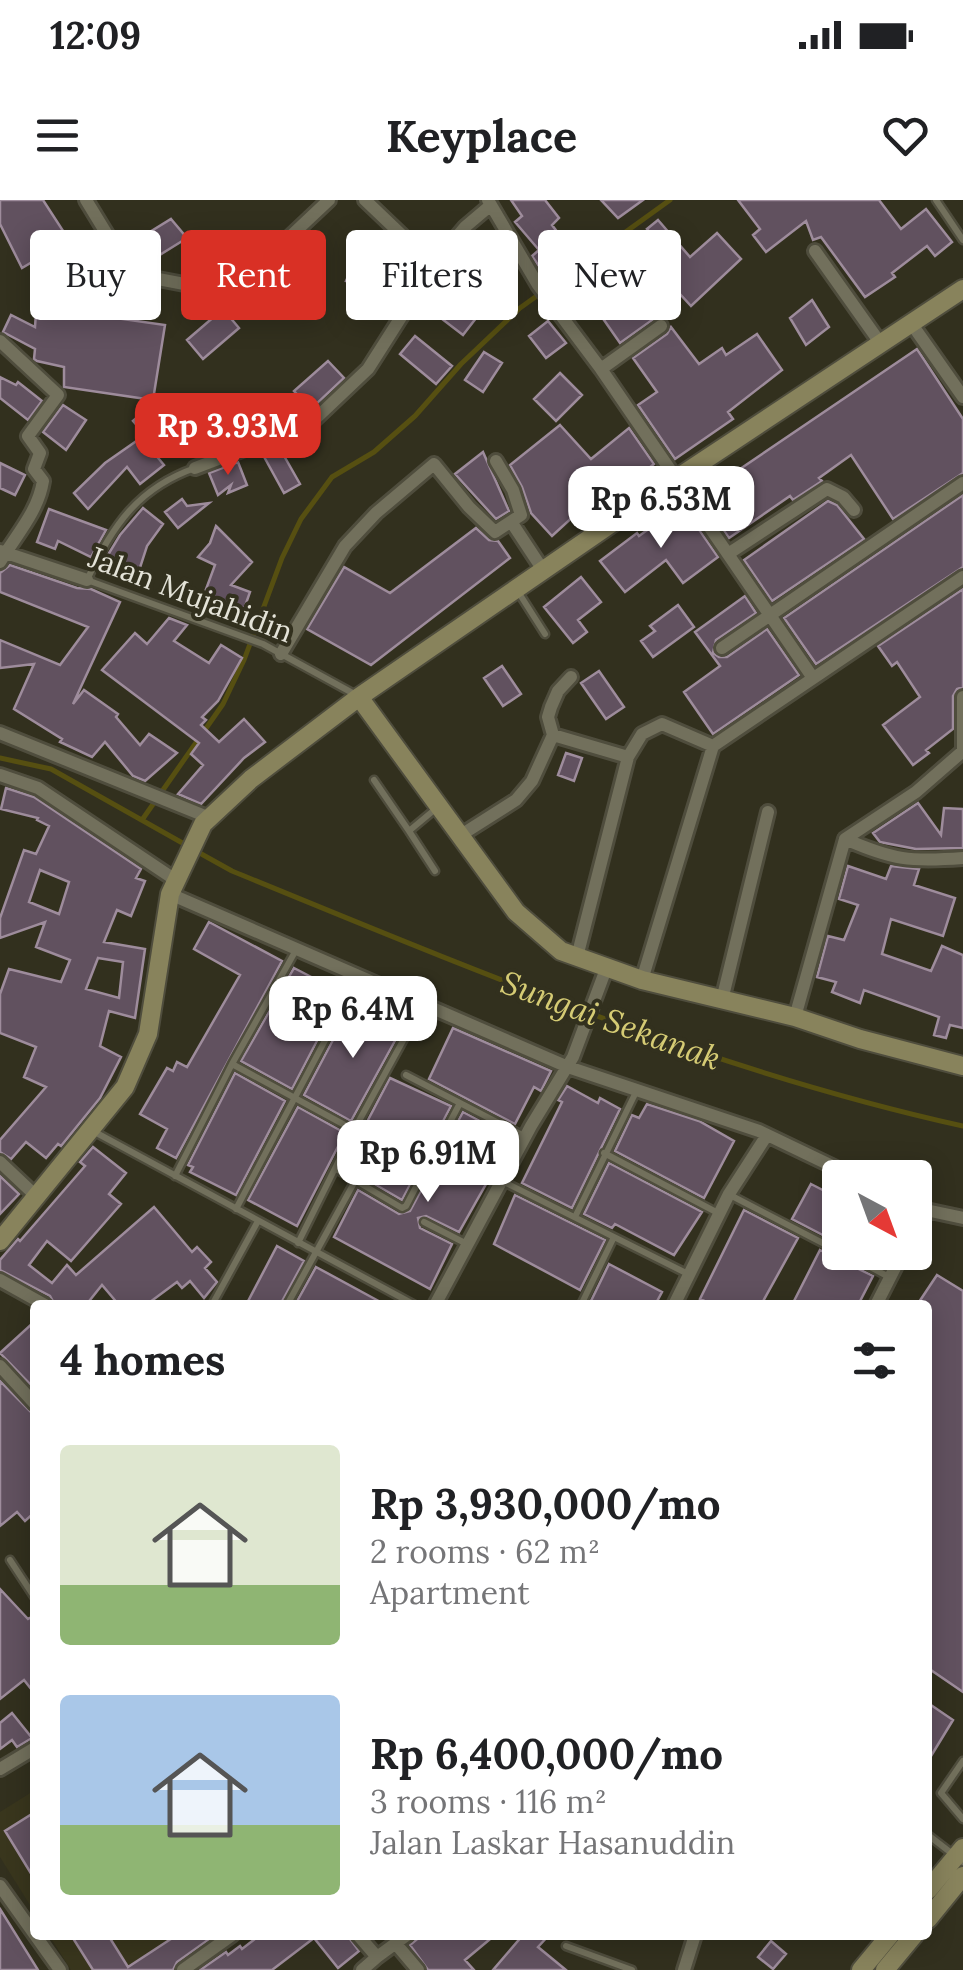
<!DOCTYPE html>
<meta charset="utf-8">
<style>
:root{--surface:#fff;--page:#f2f2f2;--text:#202124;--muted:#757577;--accent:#d93025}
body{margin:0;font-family:Lora,serif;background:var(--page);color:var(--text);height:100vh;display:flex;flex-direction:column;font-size:38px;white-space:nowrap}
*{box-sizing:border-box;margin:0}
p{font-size:32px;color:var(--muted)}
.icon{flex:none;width:55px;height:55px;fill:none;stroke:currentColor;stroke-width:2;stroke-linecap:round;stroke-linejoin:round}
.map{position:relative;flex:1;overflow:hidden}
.side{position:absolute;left:30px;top:1100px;width:902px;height:640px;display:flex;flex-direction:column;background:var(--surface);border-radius:10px;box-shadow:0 5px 25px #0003}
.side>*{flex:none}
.hud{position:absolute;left:30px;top:30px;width:905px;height:90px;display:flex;gap:20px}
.needle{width:65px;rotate:139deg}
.fabs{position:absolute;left:822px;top:960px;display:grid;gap:20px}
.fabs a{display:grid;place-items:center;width:110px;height:110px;border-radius:10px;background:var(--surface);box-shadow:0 5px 25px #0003;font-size:50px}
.price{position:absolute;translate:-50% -85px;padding:0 22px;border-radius:20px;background:#fff;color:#222;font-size:32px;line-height:65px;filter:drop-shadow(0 2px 5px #0008)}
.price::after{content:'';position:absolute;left:50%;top:60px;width:30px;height:22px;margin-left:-15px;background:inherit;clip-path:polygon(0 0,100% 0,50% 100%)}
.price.selected{background:var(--accent);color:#fff}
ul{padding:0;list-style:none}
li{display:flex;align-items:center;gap:30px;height:250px;padding:0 30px}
li span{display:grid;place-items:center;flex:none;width:280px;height:200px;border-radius:10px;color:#555}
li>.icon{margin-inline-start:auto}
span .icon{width:120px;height:120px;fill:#fffc;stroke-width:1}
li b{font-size:42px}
h2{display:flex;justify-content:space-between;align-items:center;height:120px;padding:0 30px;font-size:42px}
.pill{padding:0 35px;border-radius:10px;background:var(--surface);box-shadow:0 5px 25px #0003;font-size:35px;line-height:90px}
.pill.selected{background:var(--accent);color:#fff}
.status{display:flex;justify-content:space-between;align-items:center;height:70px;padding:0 50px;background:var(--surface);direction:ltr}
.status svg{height:28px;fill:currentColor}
header{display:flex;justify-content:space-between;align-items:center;height:130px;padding:0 30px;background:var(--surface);font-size:45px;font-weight:800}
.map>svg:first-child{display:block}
.built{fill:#39361d}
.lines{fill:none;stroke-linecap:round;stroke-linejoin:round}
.stream{stroke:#564f11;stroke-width:5}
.building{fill:#61515f;stroke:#9e8c9c;stroke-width:2.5;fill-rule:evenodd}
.lane-casing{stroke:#4f4d3d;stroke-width:11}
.street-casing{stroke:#4f4d3d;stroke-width:18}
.secondary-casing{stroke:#4f4d3d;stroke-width:22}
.lane{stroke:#72705c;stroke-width:6}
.street{stroke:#72705c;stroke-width:12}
.secondary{stroke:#88835c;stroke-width:18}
.labels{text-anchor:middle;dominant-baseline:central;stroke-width:8;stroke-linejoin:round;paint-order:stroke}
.street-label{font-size:30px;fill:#e4e3d8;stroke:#32301e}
.water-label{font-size:32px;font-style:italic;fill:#d5cb74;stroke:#32301e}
</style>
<div class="status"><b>12:09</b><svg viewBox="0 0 49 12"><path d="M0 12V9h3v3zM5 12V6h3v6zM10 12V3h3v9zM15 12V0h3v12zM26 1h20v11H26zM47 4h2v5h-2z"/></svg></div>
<header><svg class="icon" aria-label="menu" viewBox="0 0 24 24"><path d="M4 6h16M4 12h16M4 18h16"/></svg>Keyplace<svg class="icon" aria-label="heart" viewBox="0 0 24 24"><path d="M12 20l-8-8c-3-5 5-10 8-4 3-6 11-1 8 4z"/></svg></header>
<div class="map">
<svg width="963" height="1770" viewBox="0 0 963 1770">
<rect width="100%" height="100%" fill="#32301e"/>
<path class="built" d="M35,1590V1713L0,1657V1612Z
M49,1735H219L222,1740L178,1770H71Z"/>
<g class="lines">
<path class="stream" d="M0,558L51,569L186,645
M142,620L223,504L244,460L282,358L301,319L332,277L374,252L415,216L461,164L520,108L670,0
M196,651L232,671C471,769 710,870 963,926"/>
</g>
<path class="building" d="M0,0H43L69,40L22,68L0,24Z
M511,0H545L559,18L552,25L571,50L542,71L532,56L539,50L515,22L522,16Z
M601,0H643L618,18Z
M738,0H879L901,29L926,9L952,42L935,56L927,46L892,73L895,77L865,97L821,37L813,40L806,21L766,52L753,35L760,29Z
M171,19L187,38L142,66L127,46Z
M658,20L690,57L717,33L741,59L691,106L658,70L672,57L647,29Z
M361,48L380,62L365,88L346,81Z
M624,50L665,117L655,118L620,143L604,120L619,110L592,74Z
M442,88L480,113L463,135L429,109Z
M37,97L60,98L59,110L165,125L153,200L64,187V167L37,161L34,159L35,149L3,132L11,115L35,127Z
M812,100L829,127L806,145L790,118Z
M223,109L239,128L203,159L187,140Z
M548,121L566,143L546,158L529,136Z
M671,127L699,164L722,148L726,155L757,134L782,170L728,212L733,219L675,259L638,205L657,192L633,158L667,134Z
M415,136L452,166L436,184L400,154Z
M917,149L963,219V273L893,319L851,255L819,278L822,281L793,300L790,296L729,338L700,296Z
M484,152L502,163L483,192L465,180Z
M328,161L344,178L311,209L294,191Z
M560,173L582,195L556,221L534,199Z
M0,177L16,185L18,182L42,201L28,220L0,198Z
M63,205L86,220L66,250L43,232Z
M148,208L172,237L154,253L164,265L140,284L127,267L88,309L74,293L105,263L145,235L133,221Z
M560,225L591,259L629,228L654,264L621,290L613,280L552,336L531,313L522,287L510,265Z
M221,228L230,244L199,256L193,246Z
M279,247L300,284L284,293L262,253Z
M483,252L509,311L496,319L455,274Z
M238,262L247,285L228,293L231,285L218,295L209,273Z
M0,263L25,275L15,295L0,288Z
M963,295V367L816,464L784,418Z
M182,299L187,306L209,303L178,328L165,312Z
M828,301L837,305L864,339L772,401L744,360Z
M682,305L718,357L683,383L666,360L625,392L600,361L637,333L639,336Z
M143,308L163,324L147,346L136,380L100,368L120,335Z
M49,309L106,330L91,357L58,341L55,349L37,342Z
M216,326L252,362L231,385L250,392L242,415L202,400L215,365L198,357L210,343Z
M476,328L489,340L498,341L510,358L371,465L307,429L344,367L390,393Z
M10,365L77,388L91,389L120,402L73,504L84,490L118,514L116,517L140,545L149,534L177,553L145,581L133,576L105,542L92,557L60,542L62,539L14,509L34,464L0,468V440L60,465L88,427L0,392V373Z
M581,377L601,402L578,420L587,432L573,443L544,407Z
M963,389V487L957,489L953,496V529L926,550L929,553L913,565L883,525L920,497L897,462L892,466L878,446Z
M745,396L756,413L716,440L713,453L719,457H727L767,429L799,475L713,534L684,492L720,466L695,432Z
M678,405L694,427L653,457L641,441L655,431L650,426Z
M169,418L187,425L174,441L209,463L221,445L242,458L218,501L202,517L206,520L201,525L219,542L244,519L265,542L244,558L201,604L178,594L203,565L191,554L199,543L102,470L135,433L147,444Z
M502,466L521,494L503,506L484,478Z
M599,471L624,507L606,519L581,483Z
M566,553L582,558L574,581L558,575Z
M6,588L34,597L141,669L136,678L145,681L131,716L117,710L104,742L145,749L135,818L109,811L100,846L121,857L100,898L61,946L58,944L46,958L26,942L11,959L0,952V940L46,887L24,877L36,847L0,833V794L9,769L61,782L70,760L36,747L45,722L0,738V718L24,650L36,654L49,626L37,620L38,618L1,609ZM40,670L69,682L59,714L29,702ZM98,758L123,762L119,798L86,789Z
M918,603L941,635L944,608L963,609V648L916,649L880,642L873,633Z
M848,666L886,679L891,666L919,669L914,685L955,698L943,736L891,719L882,754L931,771L942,746L963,755V828L950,825L946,838L934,835L939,817L864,790L860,803L832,792L836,782L817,777L828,736L844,740L858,705L839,699Z
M209,722L282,761L176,958L157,948L167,929L140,914L167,868L173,871L177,862L187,867L240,775L194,749Z
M294,768L342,793L292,889L241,861Z
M353,802L402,828L351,921L304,895Z
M453,828L551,871L541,891L534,887L515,924L429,879Z
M235,873L285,901L236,995L190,972L193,967L188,965Z
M390,878L451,906L402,1000L364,978L367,973L346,962Z
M567,886L598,903L600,898L620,909L572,1008L522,983L562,902L558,900Z
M647,904L699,921L734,941L704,998L615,951L632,915L639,918Z
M298,907L345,933L297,1026L248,1000Z
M463,912L512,938L459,1032L426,1016L418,1018L420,1028L452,1044L430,1089L334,1037L358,990L399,1014L410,1011Z
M93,947L126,973L109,994L121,1004L71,1061L47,1041L29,1065L52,1083L67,1065L76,1075L154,1007L192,1052L197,1047L211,1062L205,1068L217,1082L204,1098L190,1081L182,1088L177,1082L146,1105H119L102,1085L86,1105H55L50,1096L0,1070V1060L18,1039L20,1041L85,966L80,962Z
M609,963L702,1012L674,1055L615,1024L612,1028L584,1014Z
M0,976L19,994L0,1014Z
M811,984L840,999V1044L792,1019Z
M515,995L605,1040L580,1090L494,1044Z
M744,1010L798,1038L761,1105H713L700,1099Z
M277,1046L304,1061L280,1105H246Z
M820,1050L873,1076L858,1105H792Z
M609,1064L662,1092L655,1105H589Z
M316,1067L386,1105H295Z
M937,1075L963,1091V1492L928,1468V1105H917Z
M35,1121V1186L33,1187L0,1153Z
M0,1181L35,1216V1312L25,1321L17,1312L0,1326Z
M0,1389L28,1419L35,1415V1494L24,1480L0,1499Z
M928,1503L953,1520L928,1561Z
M12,1513L32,1538L17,1547L12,1540L0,1549V1523Z
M35,1612V1680L5,1631Z
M0,1709L38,1770H0Z
M71,1735H108L128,1767L177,1735H215L177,1762L173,1770H93Z
M260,1735H347L359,1751L338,1768L314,1738L272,1770H200L226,1752L228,1755L240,1746L242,1749Z
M422,1735H495L465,1760L474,1770H428L410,1745Z
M523,1735H549L538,1747L566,1770H493Z
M771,1741L786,1754L773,1769L758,1757Z"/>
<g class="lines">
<g class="lane-casing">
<path id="lane" d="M936,0L963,40
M195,268C138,288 112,326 87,380L263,444L358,496
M517,390L545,434
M374,580L409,631L439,606
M409,631L435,671
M296,750L232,864L354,930
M406,875L524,936
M91,930L415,1105
M604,953L718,1013
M336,969L402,1008L406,1006L460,903
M175,976L232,864
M502,981L688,1074
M730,995L840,1052
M236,1009L358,778
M575,1017L636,892
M424,1022L467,1044
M298,1043L354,930L422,806
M842,1052L889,1077
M212,1105L258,1021
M287,1105L355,981
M581,1105L613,1039
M10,1360L35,1398
M963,1561L941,1593L963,1619
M928,1635L963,1662
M566,1746L632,1770"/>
</g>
<g class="street-casing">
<path id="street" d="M86,0L125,64L137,75L237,94L247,88L278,48L329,0
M365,0L408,41L438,59
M488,0L538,85L601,169L813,478
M815,51L881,144
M911,123L963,197
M0,141L58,195L28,236L40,253L34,269L43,281C38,312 16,335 0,362
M601,169L661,126
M195,268L310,224L368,169L438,59L465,27L491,5
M512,323L543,370
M0,351L87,380
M728,354L827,289L843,297L854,310
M722,448L963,283
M281,454L345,346L376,313L434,264L469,307L495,332L521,315L513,290L496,261
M0,533L210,618
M553,535L628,557L577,757
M628,557L642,534L662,524L713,546
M0,575L38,588L177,681
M461,635L516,600L532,581L553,535L548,517L551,507L558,491L571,477
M845,639C893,660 910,662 963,658
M170,694L568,867L759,931L857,978
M642,780L713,546L963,377
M722,800L768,612
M795,817L845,639L916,592L963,551V497
M0,962L37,997
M915,1005L926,1010L915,1031
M926,1010L963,1018
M0,1080L45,1105
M435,1105L531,926L573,857L606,769
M674,1105L729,994L767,935
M876,1105L903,1052
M0,1166L35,1204
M0,1569L35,1548
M0,1686L35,1735
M35,1735L60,1770
M358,1735L377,1757L362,1770
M396,1744L418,1770
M377,1757L407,1735
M183,1770L232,1735
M684,1770L695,1735"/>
</g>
<g class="secondary-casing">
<path id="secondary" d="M359,497L516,712L561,751L642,780L795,817L860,839L963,866
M0,1041L125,887L148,834L170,694L203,624L251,579L359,497L676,279L963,89
M928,1690L963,1648
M928,1719L963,1676
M861,1770L890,1735
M885,1770L914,1735"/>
</g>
<use href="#lane" class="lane"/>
<use href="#street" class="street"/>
<use href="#secondary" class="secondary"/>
</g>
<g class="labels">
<g class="street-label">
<text transform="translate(191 394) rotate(21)">Jalan Mujahidin</text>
</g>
<g class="water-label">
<text transform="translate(611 820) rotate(20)">Sungai Sekanak</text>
</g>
</g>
</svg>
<div class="fabs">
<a><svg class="needle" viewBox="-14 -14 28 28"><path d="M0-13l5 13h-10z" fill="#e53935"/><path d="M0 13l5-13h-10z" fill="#757577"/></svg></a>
</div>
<b class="price selected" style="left:228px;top:278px">Rp 3.93M</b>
<b class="price" style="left:661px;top:351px">Rp 6.53M</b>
<b class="price" style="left:353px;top:861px">Rp 6.4M</b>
<b class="price" style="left:428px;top:1005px">Rp 6.91M</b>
<div class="hud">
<a class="pill">Buy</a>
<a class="pill selected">Rent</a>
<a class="pill">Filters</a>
<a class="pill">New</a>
</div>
<section class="side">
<h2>4 homes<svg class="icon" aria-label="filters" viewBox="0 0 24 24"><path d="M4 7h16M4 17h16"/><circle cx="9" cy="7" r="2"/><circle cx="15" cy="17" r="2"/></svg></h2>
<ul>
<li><span style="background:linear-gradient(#dfe7d0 70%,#8fb573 0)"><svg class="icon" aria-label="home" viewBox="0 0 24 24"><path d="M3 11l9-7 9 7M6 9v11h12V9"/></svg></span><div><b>Rp 3,930,000/mo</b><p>2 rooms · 62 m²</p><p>Apartment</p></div></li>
<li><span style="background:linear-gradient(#a9c7e8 65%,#8fb573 0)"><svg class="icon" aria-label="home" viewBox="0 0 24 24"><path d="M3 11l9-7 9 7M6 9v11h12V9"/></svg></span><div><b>Rp 6,400,000/mo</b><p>3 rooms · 116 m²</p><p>Jalan Laskar Hasanuddin</p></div></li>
</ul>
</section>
</div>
